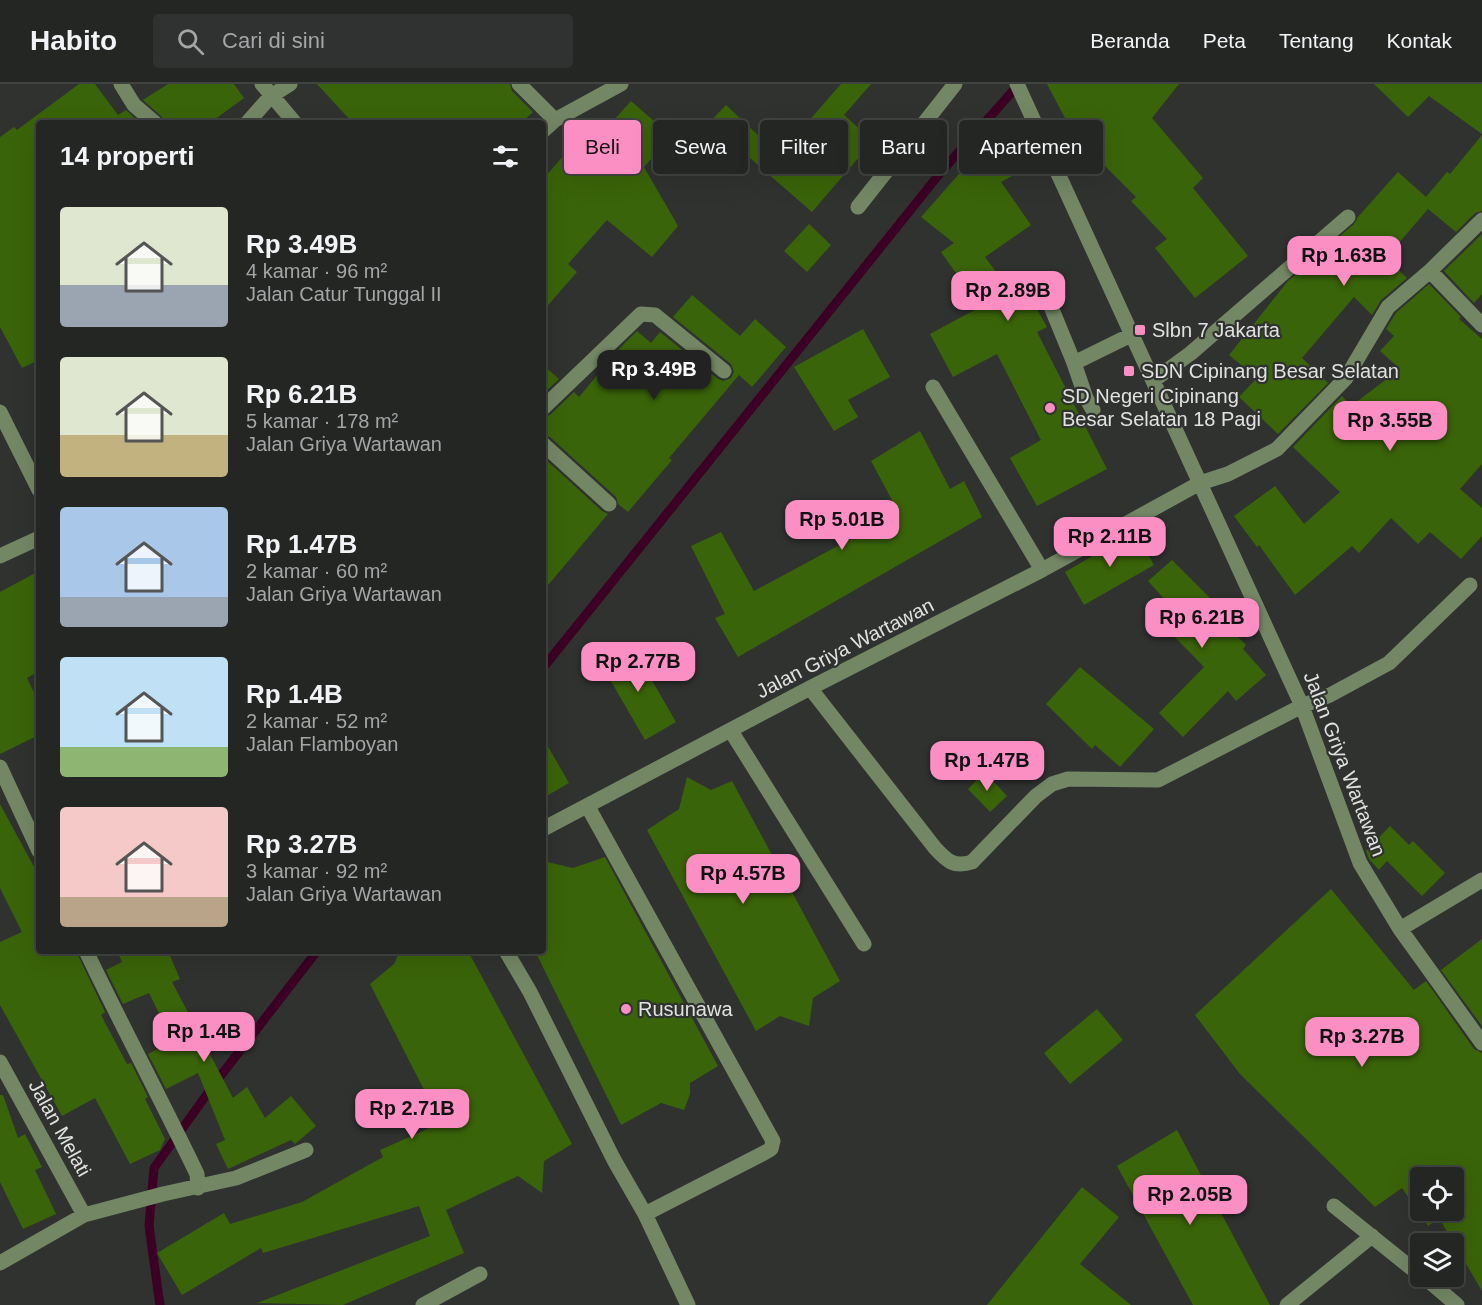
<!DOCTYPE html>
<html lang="id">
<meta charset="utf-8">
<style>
:root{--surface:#242624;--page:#303231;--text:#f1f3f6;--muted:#a3a5a6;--line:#414341;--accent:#fb8fc4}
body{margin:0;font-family:Helvetica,sans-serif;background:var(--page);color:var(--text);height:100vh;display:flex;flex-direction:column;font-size:22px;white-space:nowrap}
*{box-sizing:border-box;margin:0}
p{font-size:20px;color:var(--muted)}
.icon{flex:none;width:33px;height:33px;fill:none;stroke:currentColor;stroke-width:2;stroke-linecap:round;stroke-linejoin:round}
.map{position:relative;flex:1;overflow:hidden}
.details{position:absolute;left:36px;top:36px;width:510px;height:834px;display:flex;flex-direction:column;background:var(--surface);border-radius:6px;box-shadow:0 6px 24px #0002,0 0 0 2px var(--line)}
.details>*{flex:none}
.guide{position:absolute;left:564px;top:36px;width:570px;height:54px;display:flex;gap:12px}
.fabs{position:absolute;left:1410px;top:1083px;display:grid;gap:12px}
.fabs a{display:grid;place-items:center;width:54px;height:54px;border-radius:6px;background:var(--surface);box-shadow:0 6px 24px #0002,0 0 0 2px var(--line);font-size:30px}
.price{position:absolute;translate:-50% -51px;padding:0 14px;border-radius:12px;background:var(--accent);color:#111;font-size:20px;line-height:39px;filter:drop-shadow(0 2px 3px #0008)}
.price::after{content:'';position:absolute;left:50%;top:36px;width:18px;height:14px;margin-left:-9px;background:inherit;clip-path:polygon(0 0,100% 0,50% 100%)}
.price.active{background:#222;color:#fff}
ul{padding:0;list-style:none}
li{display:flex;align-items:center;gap:18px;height:150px;padding:0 24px}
li span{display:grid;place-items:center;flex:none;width:168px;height:120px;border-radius:6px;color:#555}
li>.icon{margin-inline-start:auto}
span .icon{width:72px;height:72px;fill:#fffc;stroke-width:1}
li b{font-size:26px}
h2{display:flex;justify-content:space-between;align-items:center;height:72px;padding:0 24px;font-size:26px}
.pill{padding:0 21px;border-radius:6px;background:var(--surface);box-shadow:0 6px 24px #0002,0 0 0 2px var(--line);font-size:21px;line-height:54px}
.pill.active{background:var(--accent);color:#111}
header{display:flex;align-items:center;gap:36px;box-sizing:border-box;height:84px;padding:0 30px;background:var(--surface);border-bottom:2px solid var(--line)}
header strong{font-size:28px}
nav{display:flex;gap:33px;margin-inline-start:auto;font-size:21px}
.search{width:420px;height:54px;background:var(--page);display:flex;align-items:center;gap:15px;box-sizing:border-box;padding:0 21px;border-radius:6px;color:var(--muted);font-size:22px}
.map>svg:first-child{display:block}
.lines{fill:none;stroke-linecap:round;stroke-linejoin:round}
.stream{stroke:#3b0023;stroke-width:9}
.building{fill:#3a6409;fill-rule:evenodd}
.minor{stroke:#738765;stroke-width:15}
.poi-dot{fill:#fb8fc4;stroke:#303230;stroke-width:2}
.labels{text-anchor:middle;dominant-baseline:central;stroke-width:4.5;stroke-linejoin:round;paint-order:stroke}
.poi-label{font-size:20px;fill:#e0e1e0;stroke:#303230;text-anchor:start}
.street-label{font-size:20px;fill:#e0e1e0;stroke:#303230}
</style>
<header>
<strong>Habito</strong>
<div class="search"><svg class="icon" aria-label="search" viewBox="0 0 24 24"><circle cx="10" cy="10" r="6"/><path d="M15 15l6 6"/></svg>Cari di sini</div>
<nav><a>Beranda</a><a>Peta</a><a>Tentang</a><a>Kontak</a></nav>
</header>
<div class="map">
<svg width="1482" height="1221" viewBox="0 0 1482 1221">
<rect width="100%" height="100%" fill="#303230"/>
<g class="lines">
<path class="stream" d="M543,584L941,88L1019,0
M160,1221L149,1142L154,1084L215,999L317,867"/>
</g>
<path class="building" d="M79,0H95L118,31L126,26L140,39H39V276L22,284L0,243V53L14,43L17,46Z
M168,0H234L244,14L210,39H165L161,32L143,16Z
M317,0H510L512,7L533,28L521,39H353Z
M841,0H871L844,31L873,57L812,128L750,74L732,91L694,54L726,21L779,71Z
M1047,0H1179L1152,34L1203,94L1193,104L1248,172L1195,214L1155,164L1167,155L1131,117L1136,113L1104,81L1093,87Z
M1374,0H1482V50L1429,12L1408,33Z
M631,17L671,52L644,83L678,142L652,173L607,136L568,180L577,188L543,227V95L588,44L599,53Z
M999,48L1020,88L1001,98L1031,141L985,173L1010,207L1023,200L1047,243L1037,248L1107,385L1037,422L1010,374L1041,356L997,270L953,293L930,250L980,223L941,168L954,159L921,133L975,72L971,63Z
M1482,51V127L1475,129L1456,148L1428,125L1386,174L1407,194L1381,216L1372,231L1354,213L1302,274L1328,299L1278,350L1239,313L1257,294L1229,271L1288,197L1354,140L1358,133L1398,88L1426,113L1447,88L1450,90Z
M809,140L831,161L807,188L784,167Z
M1482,150V210L1474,219L1444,187Z
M1429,200L1461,233L1459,235L1482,255V380L1460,405L1482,424V452L1461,475L1430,448L1418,460L1391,434L1359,469L1352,462L1295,511L1259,461L1257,463L1234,432L1275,402L1304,440L1340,408L1293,363L1342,312L1351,322L1400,285L1380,267L1394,252L1386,245L1396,229Z
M692,211L740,252L755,235L786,263L752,303L739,291L669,374L672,376L628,428L618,420L616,413L550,353L543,350V333L550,331L574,308L579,313L619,265L637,247L651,259L660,248L718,295L723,297L731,294L734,288L731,280L673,233Z
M863,245L890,293L848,316L858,333L834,347L794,283Z
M543,281L559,295L543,310Z
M920,347L950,405L964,397L982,433L738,573L715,534L725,530L691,462L721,448L754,507L899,429L871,377Z
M543,373L602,427L608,430L543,507Z
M1135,447L1154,481L1084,521L1065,488Z
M1172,476L1226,530L1221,536L1246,561L1243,565L1266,591L1236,617L1228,607L1183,653L1159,629L1204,583L1154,532L1168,519L1148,497Z
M39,487V587L27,594L39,619V651L0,670V508Z
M632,562L676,638L645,656L601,580Z
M1080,583L1154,645L1120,683L1095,661L1092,665L1046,620Z
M543,654L569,699L543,714Z
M985,688L1007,712L990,728L968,705Z
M687,693L711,706L732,697L840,897L813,914L809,942L780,932L756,947L647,746L679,725Z
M0,720L39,792V867H76L105,928L101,931L127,980L131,979L148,1013L145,1015L165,1055L160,1066L130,1080L95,1014L62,1032L0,921V858L22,848L0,804Z
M1390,742L1409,761L1413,757L1445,789L1422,812L1387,777L1379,786L1369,775L1366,767Z
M605,773L718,982L690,999V1010L684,1026L661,1019L621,1041L535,867H543V777L573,784Z
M1331,805L1414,906L1426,897L1474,965L1482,969V1207L1439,1134L1428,1142L1402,1104L1375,1123L1240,990L1195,931ZM1420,1094H1454V1126H1420Z
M1482,855V942L1441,886Z
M117,867H168L180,895L172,898L233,1014L247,1003L265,1034L291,1012L316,1042L295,1060L291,1056L228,1085L216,1060L225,1056L198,989L166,1005L148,970L173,957L149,909L123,920L106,886L122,878Z
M400,867H468L572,1060L544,1077L542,1109L518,1092L446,1126L464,1169L343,1221L257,1219L430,1152L419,1122L263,1169L261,1164L182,1211L157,1169L224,1129L230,1140L302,1118L383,1073L380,1066L441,1039L370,900L394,880Z
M1097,925L1123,956L1070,1000L1044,969Z
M0,1011H3L18,1054L25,1050L42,1083L35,1086L56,1130L23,1145L0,1098Z
M1177,1046L1270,1221H1193L1117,1082Z
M1082,1103L1119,1133L1080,1180L1131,1221H987Z"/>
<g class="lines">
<path class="minor" d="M121,0L134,21L155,39
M262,0L295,39
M519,0L555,36
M1017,0L1302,622L1360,779L1400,845L1482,959
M247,39L271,12L290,0
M543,47L555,36L621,0
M858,123L955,0
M1430,187L1482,241
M1047,213L1074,279
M1154,296L1191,269L1348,133
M933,303L1042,486
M543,324L641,230L655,231L724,287
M1093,326L1086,314L1074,279L1133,250
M0,328L39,406
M543,360L609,420
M0,472L39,454
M810,604L935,764C947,777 954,784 972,778L1036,712L1052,700L1068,695L1158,696L1302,622L1330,611L1389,579L1470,501
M731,647L864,860
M0,683L39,767
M588,723L773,1057L771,1065L764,1069L645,1130
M543,745L810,604L1042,486L1200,399L1228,390L1277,365L1346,294L1388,223L1430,187L1482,136
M1400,845L1482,796
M86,867C122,942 161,1015 197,1090L198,1104
M506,867L530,908L614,1076L645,1130L688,1221
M0,978L84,1131
M1334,1122L1420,1191
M0,1179L84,1131L163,1110L236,1094L306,1066
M1423,1192L1457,1221
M423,1221L480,1190
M1287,1221L1372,1152"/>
</g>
<g class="poi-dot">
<rect x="1134" y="240" width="12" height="12" rx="3"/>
<rect x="1123" y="281" width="12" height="12" rx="3"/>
<circle cx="1050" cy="324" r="6"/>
<circle cx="626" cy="925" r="6"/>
</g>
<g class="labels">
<g class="poi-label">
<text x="1152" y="246">Slbn 7 Jakarta</text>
<text x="1141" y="287">SDN Cipinang Besar Selatan</text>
<text x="1062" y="312">SD Negeri Cipinang<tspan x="1062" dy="23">Besar Selatan 18 Pagi</tspan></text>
<text x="638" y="925">Rusunawa</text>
</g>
<g class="street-label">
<text transform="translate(845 564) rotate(-27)">Jalan Griya Wartawan</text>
<text transform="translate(1345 680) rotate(69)">Jalan Griya Wartawan</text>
<text transform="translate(60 1044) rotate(61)">Jalan Melati</text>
</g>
</g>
</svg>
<div class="fabs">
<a><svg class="icon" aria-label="locate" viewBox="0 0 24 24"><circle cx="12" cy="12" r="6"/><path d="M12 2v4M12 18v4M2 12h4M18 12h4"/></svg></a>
<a><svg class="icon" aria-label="layers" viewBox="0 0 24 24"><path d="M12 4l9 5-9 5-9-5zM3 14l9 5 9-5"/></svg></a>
</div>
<b class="price" style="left:1344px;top:203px">Rp 1.63B</b>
<b class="price" style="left:1008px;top:238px">Rp 2.89B</b>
<b class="price active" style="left:654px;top:317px">Rp 3.49B</b>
<b class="price" style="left:1390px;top:368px">Rp 3.55B</b>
<b class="price" style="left:842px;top:467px">Rp 5.01B</b>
<b class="price" style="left:1110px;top:484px">Rp 2.11B</b>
<b class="price" style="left:1202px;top:565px">Rp 6.21B</b>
<b class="price" style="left:638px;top:609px">Rp 2.77B</b>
<b class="price" style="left:987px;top:708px">Rp 1.47B</b>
<b class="price" style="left:743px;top:821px">Rp 4.57B</b>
<b class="price" style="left:204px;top:979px">Rp 1.4B</b>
<b class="price" style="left:1362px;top:984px">Rp 3.27B</b>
<b class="price" style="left:412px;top:1056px">Rp 2.71B</b>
<b class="price" style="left:1190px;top:1142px">Rp 2.05B</b>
<div class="guide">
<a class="pill active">Beli</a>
<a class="pill">Sewa</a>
<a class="pill">Filter</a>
<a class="pill">Baru</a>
<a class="pill">Apartemen</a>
</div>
<section class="details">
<h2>14 properti<svg class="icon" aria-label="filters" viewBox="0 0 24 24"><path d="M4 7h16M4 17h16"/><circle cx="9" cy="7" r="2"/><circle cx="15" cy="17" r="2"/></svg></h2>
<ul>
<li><span style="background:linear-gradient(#dfe7d0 65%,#9aa5b1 0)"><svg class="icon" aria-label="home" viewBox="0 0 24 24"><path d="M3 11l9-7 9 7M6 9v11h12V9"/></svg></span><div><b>Rp 3.49B</b><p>4 kamar · 96 m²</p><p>Jalan Catur Tunggal II</p></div></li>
<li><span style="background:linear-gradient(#dfe7d0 65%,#c2b280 0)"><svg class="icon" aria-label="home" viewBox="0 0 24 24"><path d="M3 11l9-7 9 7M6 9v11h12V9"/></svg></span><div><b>Rp 6.21B</b><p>5 kamar · 178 m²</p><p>Jalan Griya Wartawan</p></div></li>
<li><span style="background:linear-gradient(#a9c7e8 75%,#9aa5b1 0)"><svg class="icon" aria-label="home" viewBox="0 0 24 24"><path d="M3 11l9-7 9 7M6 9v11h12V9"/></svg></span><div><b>Rp 1.47B</b><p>2 kamar · 60 m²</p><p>Jalan Griya Wartawan</p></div></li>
<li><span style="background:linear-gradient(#bfe0f5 75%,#8fb573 0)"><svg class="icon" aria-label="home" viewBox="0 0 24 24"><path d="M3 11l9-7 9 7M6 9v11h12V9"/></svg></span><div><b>Rp 1.4B</b><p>2 kamar · 52 m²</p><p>Jalan Flamboyan</p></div></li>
<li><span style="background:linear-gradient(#f6c9c9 75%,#b9a48a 0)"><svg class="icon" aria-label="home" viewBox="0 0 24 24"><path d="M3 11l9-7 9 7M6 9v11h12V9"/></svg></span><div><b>Rp 3.27B</b><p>3 kamar · 92 m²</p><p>Jalan Griya Wartawan</p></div></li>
</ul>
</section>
</div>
